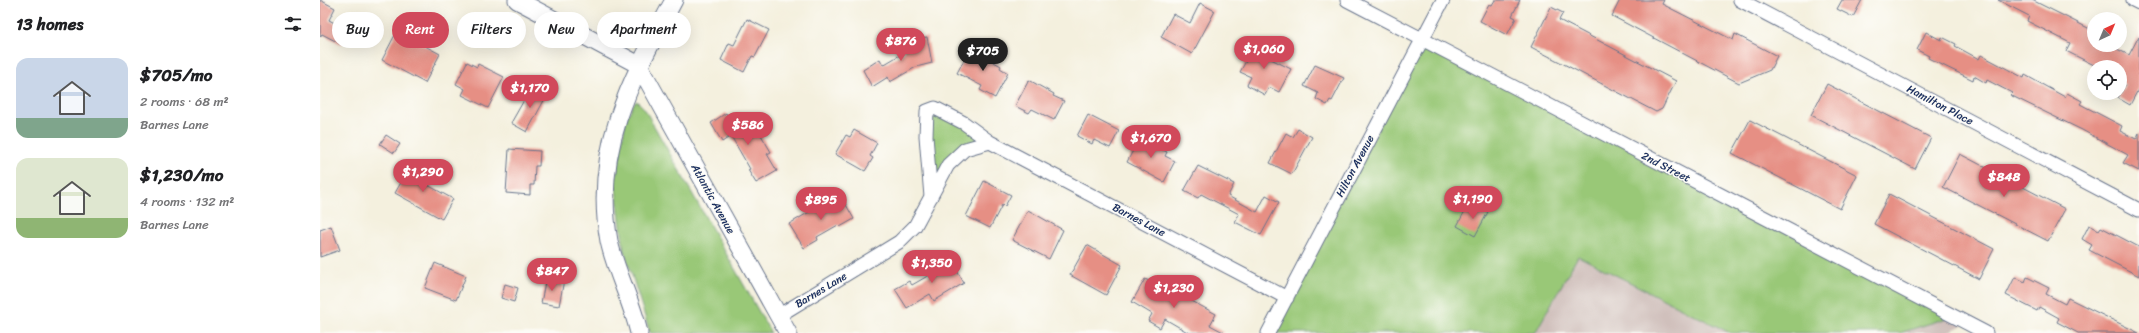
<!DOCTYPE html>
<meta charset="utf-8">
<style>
:root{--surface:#fff;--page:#f6f6f6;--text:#202124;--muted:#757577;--accent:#d1495b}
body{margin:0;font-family:Sriracha,sans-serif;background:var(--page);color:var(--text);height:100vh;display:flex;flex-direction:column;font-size:15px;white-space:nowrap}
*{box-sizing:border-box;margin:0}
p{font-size:13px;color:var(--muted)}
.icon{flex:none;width:22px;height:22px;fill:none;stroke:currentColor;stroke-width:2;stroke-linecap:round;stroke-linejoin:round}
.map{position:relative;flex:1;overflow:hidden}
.drawer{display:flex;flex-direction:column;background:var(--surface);width:320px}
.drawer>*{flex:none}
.banner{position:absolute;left:12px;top:12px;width:380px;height:36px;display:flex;gap:8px}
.needle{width:26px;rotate:44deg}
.buttons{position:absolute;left:1767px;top:12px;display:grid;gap:8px}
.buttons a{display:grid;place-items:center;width:40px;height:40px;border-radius:50%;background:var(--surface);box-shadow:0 4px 16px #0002;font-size:20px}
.price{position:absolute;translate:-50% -34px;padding:0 9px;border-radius:14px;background:var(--accent);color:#fff;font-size:13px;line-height:26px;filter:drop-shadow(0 1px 2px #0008)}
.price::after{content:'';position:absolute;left:50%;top:24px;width:12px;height:9px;margin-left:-6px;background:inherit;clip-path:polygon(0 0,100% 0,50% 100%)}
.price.on{background:#222;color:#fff}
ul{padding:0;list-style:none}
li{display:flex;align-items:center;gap:12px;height:100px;padding:0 16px}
li span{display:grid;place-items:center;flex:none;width:112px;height:80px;border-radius:12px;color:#555}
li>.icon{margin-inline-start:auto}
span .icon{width:48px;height:48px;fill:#fffc;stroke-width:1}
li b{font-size:17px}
h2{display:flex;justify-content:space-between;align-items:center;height:48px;padding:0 16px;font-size:17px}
.chip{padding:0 14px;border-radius:18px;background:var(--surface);box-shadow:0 4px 16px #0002;font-size:14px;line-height:36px}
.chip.on{background:var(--accent);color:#fff}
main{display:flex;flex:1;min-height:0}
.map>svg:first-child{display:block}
.industrial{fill:#d0c0bc}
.green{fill:#99c877;stroke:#5a7c6a}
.building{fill:#e68f84}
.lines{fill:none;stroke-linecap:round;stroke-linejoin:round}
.minor-casing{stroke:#67738b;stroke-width:15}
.tertiary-casing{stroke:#67738b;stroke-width:19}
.minor{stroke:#fff;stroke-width:13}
.tertiary{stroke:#fff;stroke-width:17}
.labels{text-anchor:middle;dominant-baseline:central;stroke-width:3;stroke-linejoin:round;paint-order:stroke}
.street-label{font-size:11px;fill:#1b2f5e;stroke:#fdfcf7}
</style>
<main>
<section class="drawer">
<h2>13 homes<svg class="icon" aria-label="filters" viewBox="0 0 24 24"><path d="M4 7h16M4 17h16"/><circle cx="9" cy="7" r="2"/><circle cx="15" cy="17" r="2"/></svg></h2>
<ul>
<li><span style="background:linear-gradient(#c9d6e8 75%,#7fa58c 0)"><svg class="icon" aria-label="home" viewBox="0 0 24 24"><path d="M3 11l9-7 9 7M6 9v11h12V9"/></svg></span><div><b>$705/mo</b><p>2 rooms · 68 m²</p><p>Barnes Lane</p></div></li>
<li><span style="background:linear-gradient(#dfe7d0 75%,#8fb573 0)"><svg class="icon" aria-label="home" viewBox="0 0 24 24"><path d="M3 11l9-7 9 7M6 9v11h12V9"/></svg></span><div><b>$1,230/mo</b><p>4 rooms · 132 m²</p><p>Barnes Lane</p></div></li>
</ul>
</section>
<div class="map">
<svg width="1819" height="333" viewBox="0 0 1819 333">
<rect width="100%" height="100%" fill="#fdfcf7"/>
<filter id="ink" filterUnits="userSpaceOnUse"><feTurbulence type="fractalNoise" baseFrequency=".025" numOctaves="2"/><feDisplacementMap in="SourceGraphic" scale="8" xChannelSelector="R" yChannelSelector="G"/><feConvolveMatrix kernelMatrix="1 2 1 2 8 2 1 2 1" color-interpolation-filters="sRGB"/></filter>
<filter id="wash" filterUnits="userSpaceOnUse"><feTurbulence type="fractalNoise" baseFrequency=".012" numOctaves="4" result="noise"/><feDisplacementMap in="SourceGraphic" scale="16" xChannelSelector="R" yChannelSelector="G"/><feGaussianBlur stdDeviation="0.9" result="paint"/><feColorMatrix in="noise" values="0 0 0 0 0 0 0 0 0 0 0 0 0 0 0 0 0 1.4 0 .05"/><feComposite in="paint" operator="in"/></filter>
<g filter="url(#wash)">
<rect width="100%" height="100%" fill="#f4f0de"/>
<path class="industrial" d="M1257,256L1410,333H1215Z
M1630,317L1644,325L1625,333H1580Z"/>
<path class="green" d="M1105,41L1630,317L1580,333H1410L1258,256L1215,333H949Z
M317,101L324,108L451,333H330L304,250L295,182L306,119L314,103Z
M615,108L670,142L645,149L611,197L606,136Z"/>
<g id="blocks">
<path class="building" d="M0,0L15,8L9,20L28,30L21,44L2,34L0,37Z
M1175,0H1200L1192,16L1196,18L1187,35L1160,21L1169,4L1172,5Z
M1300,0H1344L1342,4L1413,40L1415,34L1457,56L1450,70L1419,83L1292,16Z
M1522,0H1542L1533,17L1517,9Z
M1678,0H1712L1774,31V45H1789L1809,55L1819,36V88L1810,105L1798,98L1805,85L1800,82V67H1778L1746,51L1750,43L1707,21L1709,16Z
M880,3L895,11L872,54L841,37L853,14L870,23Z
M1231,7L1243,13L1239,20L1356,81L1342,109L1336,112L1211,47Z
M427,19L449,30L435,57L432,56L424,72L401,60L409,43L414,45Z
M77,31L120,54L105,83L62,60Z
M1606,32L1621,40L1622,37L1636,44L1635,46L1659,59L1661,55L1704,78L1705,75L1745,97L1747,93L1762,101L1760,104L1802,126L1800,131L1816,139L1819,133V171L1803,163L1808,155L1762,130L1690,95L1692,93L1667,80L1666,83L1654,76L1653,80L1608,58L1609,56L1597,50Z
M607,37L612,63L596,67L570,82L568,77L552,87L543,70L560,59L563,65L585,52L583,41Z
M937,41L954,50L949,58L971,69L959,92L949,87L945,95L927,85L931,77L920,72Z
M652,45L662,51L660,54L681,66L680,68L688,73L675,98L660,90L662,86L637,73Z
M147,62L157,67L158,64L184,77L168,108L142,95L145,89L136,84Z
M995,65L1024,78L1012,101L1010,100L1007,105L996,99L998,93L984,86Z
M709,80L734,94L733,96L744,101L734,120L712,109L709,113L695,106Z
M1507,84L1611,138L1595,169L1491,115Z
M216,86L228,93L207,132L191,123L208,93L211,95Z
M406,113L416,129L425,124L427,128L434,123L451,152L447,154L457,171L436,183L428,170L430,169L411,136L402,142L391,123Z
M768,115L799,131L790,148L774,140L772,144L757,136Z
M1430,120L1537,175L1520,209L1412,153Z
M978,129L992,137L972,174L950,163L966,133L973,137Z
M534,130L557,143L550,156L553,158L545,171L515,154L526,135L530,137Z
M822,133L833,139L830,144L847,152L845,156L855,161L844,182L807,162Z
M66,135L80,144L74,153L60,144Z
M189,149L220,151L219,166H215L214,185H210V195L186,193Z
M1640,154L1745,209L1728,241L1623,187Z
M91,165L109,174L104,183L133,199L122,219L75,193Z
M878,166L914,184L908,196L937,212L946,195L959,202L941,235L915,222L919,214L881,194L878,198L864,191Z
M664,181L691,195L685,206L682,205L670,228L646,216Z
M520,194L534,219L520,227L518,225L497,237L498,240L484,248L469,224Z
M1569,194L1674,249L1659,279L1554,224Z
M1152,204L1168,212L1155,236L1137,226L1146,209L1149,211Z
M708,210L743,230L729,259L692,240Z
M1769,225L1779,230L1781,227L1819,247V276L1769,250L1772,245L1762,239Z
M11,226L20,250L0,257V230Z
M767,245L802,265L786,295L750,275Z
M628,255L644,283L614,301L610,294L587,308L575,289L589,281L592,285L618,270L614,264Z
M115,263L146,276L136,300L105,288Z
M226,277L244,280L239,306L221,303Z
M1695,277L1705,282L1707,277L1729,288L1726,294L1745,304L1748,298L1819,333H1758L1737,322L1739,318L1719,307L1717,311L1686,295Z
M825,279L839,286L840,284L896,314L890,325L905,333H869L845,319L840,328L828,321L832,314L812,302Z
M185,284L198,288L194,302L181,298Z"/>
</g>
</g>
<g filter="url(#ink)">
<use href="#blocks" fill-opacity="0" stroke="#67738b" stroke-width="1"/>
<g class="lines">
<g class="minor-casing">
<path id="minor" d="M1027,0L1666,333
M1420,0L1819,210
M1813,0L1819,3
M611,197L606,136L607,111L615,108L644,123L670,142
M458,316L579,242L595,226L628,165L645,149L670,142L967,298
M948,333L1123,0"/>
</g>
<g class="tertiary-casing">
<path id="tertiary" d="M197,0L319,65L468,333
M319,333C312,301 296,273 289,241C272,149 312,78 354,0"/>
</g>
<use href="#minor" class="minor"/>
<use href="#tertiary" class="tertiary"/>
</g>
</g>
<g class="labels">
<g class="street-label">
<text transform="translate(1620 105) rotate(28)">Hamilton Place</text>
<text transform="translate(1035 166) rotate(-62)">Hilton Avenue</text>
<text transform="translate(1346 167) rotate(27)">2nd Street</text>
<text transform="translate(393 199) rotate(61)">Atlantic Avenue</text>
<text transform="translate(819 220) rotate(28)">Barnes Lane</text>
<text transform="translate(501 290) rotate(-31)">Barnes Lane</text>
</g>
</g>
</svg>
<div class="buttons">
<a><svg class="needle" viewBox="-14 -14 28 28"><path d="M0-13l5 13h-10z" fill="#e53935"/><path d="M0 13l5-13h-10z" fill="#757577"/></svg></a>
<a><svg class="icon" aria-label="locate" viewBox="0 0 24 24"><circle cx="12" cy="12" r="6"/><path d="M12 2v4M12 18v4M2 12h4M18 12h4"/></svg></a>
</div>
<b class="price" style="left:581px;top:62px">$876</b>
<b class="price" style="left:944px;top:70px">$1,060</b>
<b class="price on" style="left:663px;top:72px">$705</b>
<b class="price" style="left:210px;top:109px">$1,170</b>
<b class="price" style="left:428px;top:146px">$586</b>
<b class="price" style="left:831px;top:159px">$1,670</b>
<b class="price" style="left:103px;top:193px">$1,290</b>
<b class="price" style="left:1684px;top:198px">$848</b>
<b class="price" style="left:1153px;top:220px">$1,190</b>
<b class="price" style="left:501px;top:221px">$895</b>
<b class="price" style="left:612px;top:284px">$1,350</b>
<b class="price" style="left:232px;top:292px">$847</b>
<b class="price" style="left:854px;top:309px">$1,230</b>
<div class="banner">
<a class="chip">Buy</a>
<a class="chip on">Rent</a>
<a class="chip">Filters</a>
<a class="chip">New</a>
<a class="chip">Apartment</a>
</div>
</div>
</main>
